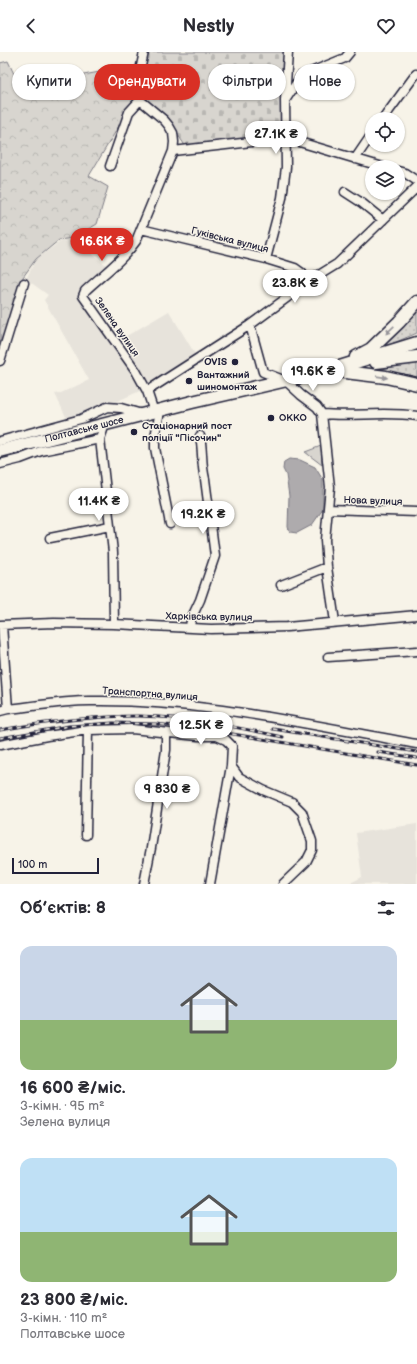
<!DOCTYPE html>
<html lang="uk">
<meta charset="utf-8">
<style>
:root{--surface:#fff;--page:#f7f7f7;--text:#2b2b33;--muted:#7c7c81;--accent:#d93025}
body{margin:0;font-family:"Balsamiq Sans",sans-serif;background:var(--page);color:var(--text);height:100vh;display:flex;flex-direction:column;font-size:15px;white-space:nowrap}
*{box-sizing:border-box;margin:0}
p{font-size:13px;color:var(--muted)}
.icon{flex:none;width:22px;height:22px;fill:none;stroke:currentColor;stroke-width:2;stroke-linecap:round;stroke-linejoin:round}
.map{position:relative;height:832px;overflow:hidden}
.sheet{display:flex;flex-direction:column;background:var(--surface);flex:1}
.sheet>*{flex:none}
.top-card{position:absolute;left:12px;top:12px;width:393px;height:36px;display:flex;gap:8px}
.controls{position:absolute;left:365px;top:60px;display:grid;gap:8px}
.controls a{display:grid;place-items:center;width:40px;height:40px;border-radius:50%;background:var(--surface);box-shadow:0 1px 3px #0004;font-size:20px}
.scale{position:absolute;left:12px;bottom:10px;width:87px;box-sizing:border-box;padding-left:4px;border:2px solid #22223b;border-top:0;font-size:11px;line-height:14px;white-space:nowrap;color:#22223b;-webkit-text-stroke:3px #f7f3e8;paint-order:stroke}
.price{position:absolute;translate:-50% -34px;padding:0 9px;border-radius:14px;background:#fff;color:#222;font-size:13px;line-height:26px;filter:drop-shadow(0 1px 2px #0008)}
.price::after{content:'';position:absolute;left:50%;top:24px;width:12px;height:9px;margin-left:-6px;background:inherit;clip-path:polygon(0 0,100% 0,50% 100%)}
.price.current{background:var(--accent);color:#fff}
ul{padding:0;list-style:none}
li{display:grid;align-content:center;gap:8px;height:212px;padding:0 20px}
li span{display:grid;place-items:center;height:124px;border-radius:12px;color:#555}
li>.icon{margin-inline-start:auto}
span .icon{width:72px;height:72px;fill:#fffc;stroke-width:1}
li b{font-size:17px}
h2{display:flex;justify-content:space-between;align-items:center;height:48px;padding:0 20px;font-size:17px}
.chip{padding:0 14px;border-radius:18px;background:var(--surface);box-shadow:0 1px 3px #0004;font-size:14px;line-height:36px}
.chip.current{background:var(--accent);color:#fff}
header{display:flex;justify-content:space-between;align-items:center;height:52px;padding:0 20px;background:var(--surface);font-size:18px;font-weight:800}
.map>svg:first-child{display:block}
.built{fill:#e7e3db}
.grass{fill:url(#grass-dots);stroke:#7d7c85}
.cemetery{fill:url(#cemetery-stones);stroke:#7d7c85}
.park{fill:url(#park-crowns);stroke:#7d7c85}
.water{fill:#aeabad;stroke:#76747f}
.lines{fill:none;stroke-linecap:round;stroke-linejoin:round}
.minor-casing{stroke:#22223b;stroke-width:11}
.highway-casing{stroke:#22223b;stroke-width:15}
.minor{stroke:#f7f3e8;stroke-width:8}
.highway{stroke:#f7f3e8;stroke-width:12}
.rail-casing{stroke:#22223b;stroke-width:3}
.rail{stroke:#f7f3e8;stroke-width:1.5;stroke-dasharray:4.5;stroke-linecap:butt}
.oneway{fill:#97959a}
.poi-dot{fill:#22223b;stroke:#f7f3e8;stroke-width:1.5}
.labels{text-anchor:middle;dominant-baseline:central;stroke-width:3;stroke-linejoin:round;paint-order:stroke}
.street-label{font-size:10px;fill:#22223b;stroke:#f7f3e8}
.poi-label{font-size:10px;font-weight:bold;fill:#22223b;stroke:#f7f3e8;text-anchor:start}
</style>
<header><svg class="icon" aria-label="back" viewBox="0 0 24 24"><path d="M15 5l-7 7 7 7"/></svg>Nestly<svg class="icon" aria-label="heart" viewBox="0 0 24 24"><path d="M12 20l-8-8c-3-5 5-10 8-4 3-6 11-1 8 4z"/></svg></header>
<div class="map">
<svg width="417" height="832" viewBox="0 0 417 832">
<defs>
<pattern id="grass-dots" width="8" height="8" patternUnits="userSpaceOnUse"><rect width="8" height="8" fill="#d8d5cf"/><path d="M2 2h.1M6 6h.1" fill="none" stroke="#b9b7b3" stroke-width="1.8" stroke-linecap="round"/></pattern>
<pattern id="cemetery-stones" width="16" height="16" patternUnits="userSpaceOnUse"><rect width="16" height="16" fill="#d8d5cf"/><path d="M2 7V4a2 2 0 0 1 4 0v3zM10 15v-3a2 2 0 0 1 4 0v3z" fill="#b9b7b3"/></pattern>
<pattern id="park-crowns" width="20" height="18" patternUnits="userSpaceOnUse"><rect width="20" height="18" fill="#d8d5cf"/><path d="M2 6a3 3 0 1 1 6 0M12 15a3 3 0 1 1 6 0" fill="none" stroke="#b9b7b3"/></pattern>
</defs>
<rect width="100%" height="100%" fill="#f7f3e8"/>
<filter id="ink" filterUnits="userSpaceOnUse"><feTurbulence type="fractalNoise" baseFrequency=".025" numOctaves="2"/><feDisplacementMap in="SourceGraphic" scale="8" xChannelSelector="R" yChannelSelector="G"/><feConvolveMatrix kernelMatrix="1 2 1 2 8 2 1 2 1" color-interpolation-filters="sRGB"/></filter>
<g filter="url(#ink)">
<path class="built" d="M73,187L107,214L78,242L142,338L87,363L68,369L55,342L61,341L89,328L44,248L48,243L26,227L36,207L61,189Z
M169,259L195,302L147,334L118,289Z
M417,772V832H348L362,825L356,781Z"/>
<path class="grass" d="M417,259V281L382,296L389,286Z
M417,310V329L393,323L382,317Z"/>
<path class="cemetery" d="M148,0H285L281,76L275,83L186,95L172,74L142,46L144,11Z"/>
<path class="park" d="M8,9L20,35L126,15L135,47L89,124L108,135L97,172L73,186L59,188L36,207L23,225L0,294V11Z
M321,394L322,413L305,400Z"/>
<path class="water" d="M289,407L300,408L315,415L323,428V457L312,473L297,481L290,480L288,475L289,444L286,423L283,417L284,410Z"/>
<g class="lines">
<g class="minor-casing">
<path id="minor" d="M144,0L138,28L140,48L164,68L169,74L173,81L174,90L173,99L136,189C122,209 102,223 85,239L83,244L136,319L147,339L154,360
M286,47L301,24L345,6L350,0
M383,67L416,22
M173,99L286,86L383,115
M355,107L372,82
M110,114L129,60L140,48
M398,119L405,121L417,129
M345,140L362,151L383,168
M141,177L266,207L295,216L302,221L307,231
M266,207L282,146L286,115L285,48L288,0
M250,273L263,320L286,329L301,343L317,355L322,362L330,435L325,488L327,515L335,570
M0,309L24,231
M147,339L250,273L311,228L337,212L417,135
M160,359L155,385V396L170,472
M322,362C354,365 385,359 417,364
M105,372L100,387L113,500L114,572
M0,389L81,367L107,355L121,356L142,362
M0,412L20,407L41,399L100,387
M328,457L417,460
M50,486L110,474
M281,533L327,515
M0,573L54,571L114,572L211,577L287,575L417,563
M2,573L8,657
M190,576L191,567L200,548L215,504L205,427C201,412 203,398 200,384
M328,605L417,599
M0,659L8,657C35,654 63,649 90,649C200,647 309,673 417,692
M0,693L47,684L88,678L132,677L198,684H217L226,688L232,694L231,714L239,725L263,738L292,750L302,760L312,789V798L306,810L283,832
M86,783L88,678
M144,832L151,796L166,698V681
M210,832L231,714"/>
</g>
<g class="highway-casing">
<g id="highway">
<path d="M356,305L371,297L399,270L417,250"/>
<path d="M376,310L417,305"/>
<path d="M337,319L386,325L417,332"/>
<path id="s1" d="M0,399L192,350L330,318L417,291"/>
</g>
</g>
<use href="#minor" class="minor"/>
<use href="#highway" class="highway"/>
<g class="rail-casing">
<path id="rail" d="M273,677L417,700
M0,678C46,670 92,664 139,664C187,665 236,675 283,685
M0,686L69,674L113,671L156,672L209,678L417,713
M378,700L417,706"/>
</g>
<use href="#rail" class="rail"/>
</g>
<defs><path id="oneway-solid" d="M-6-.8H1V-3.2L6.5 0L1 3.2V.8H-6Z"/></defs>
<g class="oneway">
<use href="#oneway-solid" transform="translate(390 278) rotate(136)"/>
<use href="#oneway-solid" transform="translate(382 325) rotate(8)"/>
</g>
</g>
<g class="poi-dot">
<circle cx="235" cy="310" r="4"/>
<circle cx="189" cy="329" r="4"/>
<circle cx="271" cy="366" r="4"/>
<circle cx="134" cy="380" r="4"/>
</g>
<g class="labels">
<g class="street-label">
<text transform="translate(230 188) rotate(14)">Гуківська вулиця</text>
<text transform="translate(117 275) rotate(55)">Зелена вулиця</text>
<text stroke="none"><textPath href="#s1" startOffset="87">Полтавське шосе</textPath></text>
<text transform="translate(373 449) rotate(2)">Нова вулиця</text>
<text transform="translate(209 565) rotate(1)">Харківська вулиця</text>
<text transform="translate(150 642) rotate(4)">Транспортна вулиця</text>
</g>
<g class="poi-label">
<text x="227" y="310" text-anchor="end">OVIS</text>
<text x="197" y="323">Вантажний<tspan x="197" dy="12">шиномонтаж</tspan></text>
<text x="279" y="366">ОККО</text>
<text x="142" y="374">Стаціонарний пост<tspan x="142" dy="12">поліції "Пісочин"</tspan></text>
</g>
</g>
</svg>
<div class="controls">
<a><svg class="icon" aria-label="locate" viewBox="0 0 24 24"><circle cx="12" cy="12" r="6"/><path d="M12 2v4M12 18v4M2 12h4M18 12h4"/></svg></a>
<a><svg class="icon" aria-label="layers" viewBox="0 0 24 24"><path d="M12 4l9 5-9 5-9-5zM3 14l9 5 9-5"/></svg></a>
</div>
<div class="scale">100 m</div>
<b class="price" style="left:276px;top:103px">27.1K ₴</b>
<b class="price current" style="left:102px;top:210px">16.6K ₴</b>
<b class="price" style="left:295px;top:252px">23.8K ₴</b>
<b class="price" style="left:313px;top:340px">19.6K ₴</b>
<b class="price" style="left:99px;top:470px">11.4K ₴</b>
<b class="price" style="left:203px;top:483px">19.2K ₴</b>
<b class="price" style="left:201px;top:694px">12.5K ₴</b>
<b class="price" style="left:167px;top:758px">9 830 ₴</b>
<div class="top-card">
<a class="chip">Купити</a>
<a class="chip current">Орендувати</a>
<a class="chip">Фільтри</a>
<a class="chip">Нове</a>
</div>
</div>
<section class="sheet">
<h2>Об’єктів: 8<svg class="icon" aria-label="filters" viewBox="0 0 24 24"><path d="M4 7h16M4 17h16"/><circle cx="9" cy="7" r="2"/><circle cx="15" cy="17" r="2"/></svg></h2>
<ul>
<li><span style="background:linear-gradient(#c9d6e8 60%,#8fb573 0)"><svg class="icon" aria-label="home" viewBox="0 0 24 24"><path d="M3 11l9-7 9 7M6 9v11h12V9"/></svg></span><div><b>16 600 ₴/міс.</b><p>3-кімн. · 95 m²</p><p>Зелена вулиця</p></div></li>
<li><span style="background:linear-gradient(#bfe0f5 60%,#8fb573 0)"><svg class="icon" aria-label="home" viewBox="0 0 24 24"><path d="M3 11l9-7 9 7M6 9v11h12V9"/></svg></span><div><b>23 800 ₴/міс.</b><p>3-кімн. · 110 m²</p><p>Полтавське шосе</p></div></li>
</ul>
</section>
